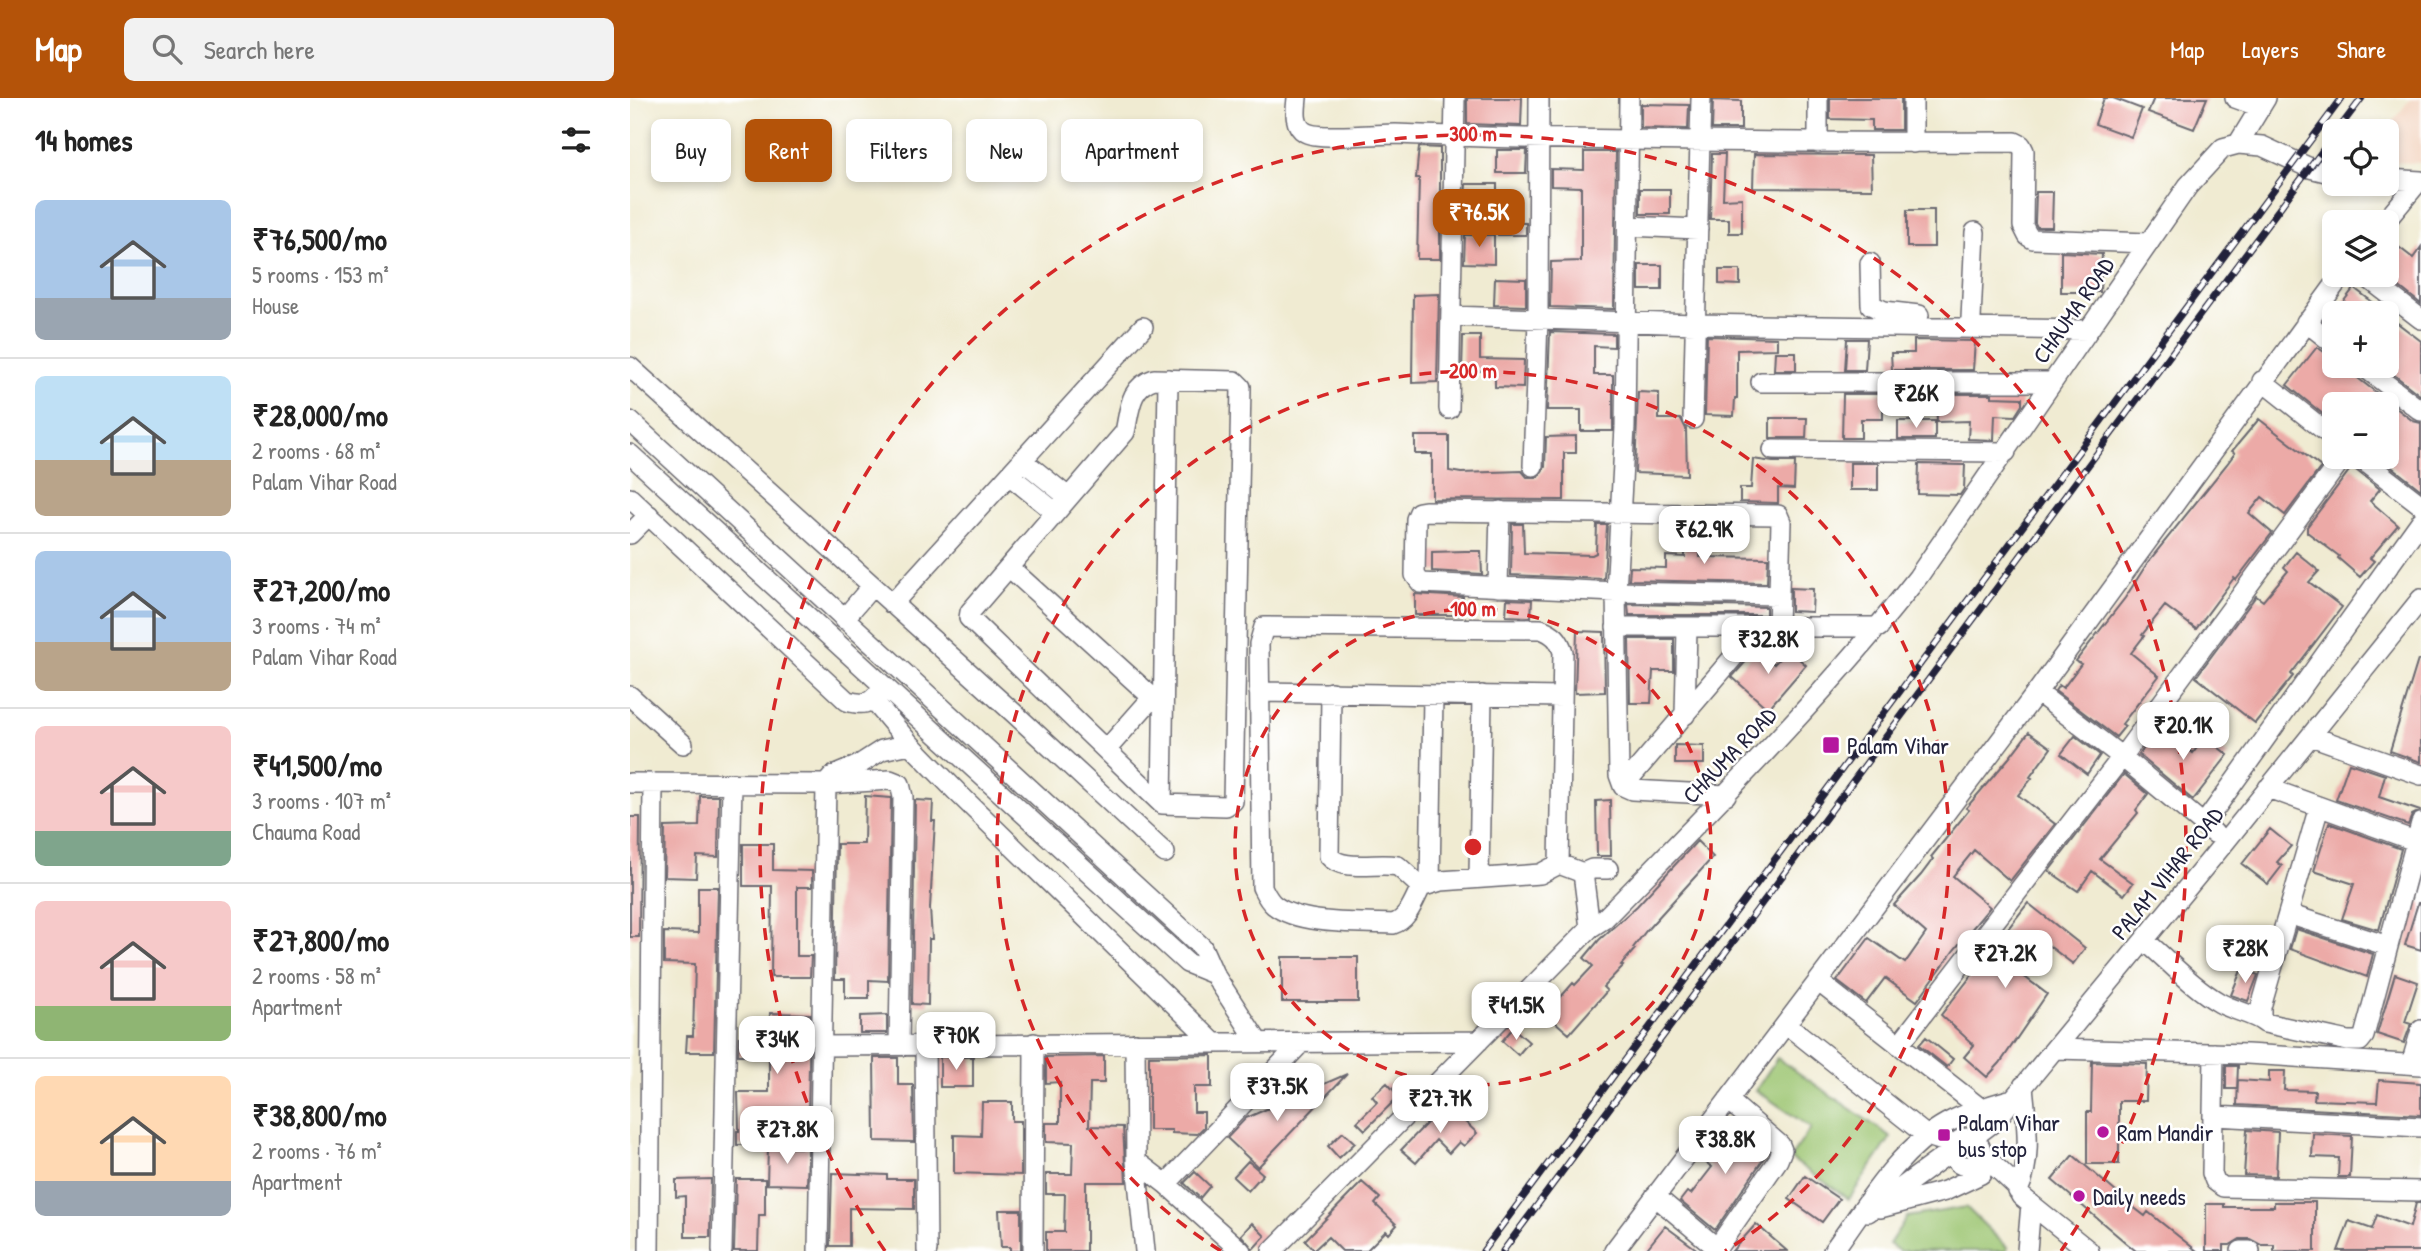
<!DOCTYPE html>
<meta charset="utf-8">
<style>
:root{--surface:#fff;--page:#f2f2f2;--text:#222;--muted:#767676;--line:#e0e0e0;--accent:#b45309}
body{margin:0;font-family:"Patrick Hand",sans-serif;background:var(--page);color:var(--text);height:100vh;display:flex;flex-direction:column;font-size:26px;white-space:nowrap}
*{box-sizing:border-box;margin:0}
p{font-size:23px;color:var(--muted)}
.icon{flex:none;width:38px;height:38px;fill:none;stroke:currentColor;stroke-width:2;stroke-linecap:round;stroke-linejoin:round}
.map{position:relative;flex:1;overflow:hidden}
.side{display:flex;flex-direction:column;background:var(--surface);width:630px}
.side>*{flex:none}
.hud{position:absolute;left:21px;top:21px;width:665px;height:63px;display:flex;gap:14px}
.buttons{position:absolute;left:1692px;top:21px;display:grid;gap:14px}
.buttons a{display:grid;place-items:center;width:77px;height:77px;border-radius:10px;background:var(--surface);box-shadow:0 4px 10px #0003;font-size:35px}
.price{position:absolute;translate:-50% -60px;padding:0 16px;border-radius:14px;background:#fff;color:#222;font-size:23px;line-height:46px;filter:drop-shadow(0 2px 4px #0008)}
.price::after{content:'';position:absolute;left:50%;top:42px;width:21px;height:16px;margin-left:-10px;background:inherit;clip-path:polygon(0 0,100% 0,50% 100%)}
.price.current{background:var(--accent);color:#fff}
ul{padding:0;list-style:none}
li{display:flex;align-items:center;gap:21px;height:175px;padding:0 35px}
li+li{border-top:2px solid var(--line)}
li span{display:grid;place-items:center;flex:none;width:196px;height:140px;border-radius:10px;color:#555}
li>.icon{margin-inline-start:auto}
span .icon{width:84px;height:84px;fill:#fffc;stroke-width:1}
li b{font-size:30px}
h2{display:flex;justify-content:space-between;align-items:center;height:84px;padding:0 35px;font-size:30px}
.pill{padding:0 24px;border-radius:10px;background:var(--surface);box-shadow:0 4px 10px #0003;font-size:24px;line-height:63px}
.pill.current{background:var(--accent);color:#fff}
header{display:flex;align-items:center;gap:42px;box-sizing:border-box;height:98px;padding:0 35px;background:var(--accent);color:#fff}
header strong{font-size:33px}
nav{display:flex;gap:38px;margin-inline-start:auto;font-size:24px}
.search{width:490px;height:63px;background:var(--page);display:flex;align-items:center;gap:18px;box-sizing:border-box;padding:0 24px;border-radius:10px;color:var(--muted);font-size:26px}
main{display:flex;flex:1;min-height:0}
.map>svg:first-child{display:block}
.built{fill:#f3d4bf}
.green{fill:#9cc571;stroke:#5f7456;stroke-width:2}
.building{fill:#ecaaa7}
.lines{fill:none;stroke-linecap:round;stroke-linejoin:round}
.minor-casing{stroke:#6a6870;stroke-width:22}
.minor{stroke:#fff;stroke-width:19}
.rail-casing{stroke:#22223b;stroke-width:7}
.rail{stroke:#fff;stroke-width:4.5;stroke-dasharray:13;stroke-linecap:butt}
.ring{fill:none;stroke:#d62828;stroke-width:3.5;stroke-dasharray:12 9}
.poi-dot{fill:#b5179e;stroke:#fff;stroke-width:2.5}
.labels{text-anchor:middle;dominant-baseline:central;stroke-width:5;stroke-linejoin:round;paint-order:stroke}
.street-label{font-size:23px;fill:#22223b;stroke:#fff}
.poi-label{font-size:23px;fill:#22223b;stroke:#fff;text-anchor:start}
.centre{fill:#d62828;stroke:#fff;stroke-width:3.5}
.ring-label{font-size:21px;text-anchor:middle;font-weight:bold;fill:#d62828;stroke:#fff;stroke-width:5;stroke-linejoin:round;paint-order:stroke}
</style>
<header>
<strong>Map</strong>
<div class="search"><svg class="icon" aria-label="search" viewBox="0 0 24 24"><circle cx="10" cy="10" r="6"/><path d="M15 15l6 6"/></svg>Search here</div>
<nav><a>Map</a><a>Layers</a><a>Share</a></nav>
</header>
<main>
<section class="side">
<h2>14 homes<svg class="icon" aria-label="filters" viewBox="0 0 24 24"><path d="M4 7h16M4 17h16"/><circle cx="9" cy="7" r="2"/><circle cx="15" cy="17" r="2"/></svg></h2>
<ul>
<li><span style="background:linear-gradient(#a9c7e8 70%,#9aa5b1 0)"><svg class="icon" aria-label="home" viewBox="0 0 24 24"><path d="M3 11l9-7 9 7M6 9v11h12V9"/></svg></span><div><b>₹76,500/mo</b><p>5 rooms · 153 m²</p><p>House</p></div></li>
<li><span style="background:linear-gradient(#bfe0f5 60%,#b9a48a 0)"><svg class="icon" aria-label="home" viewBox="0 0 24 24"><path d="M3 11l9-7 9 7M6 9v11h12V9"/></svg></span><div><b>₹28,000/mo</b><p>2 rooms · 68 m²</p><p>Palam Vihar Road</p></div></li>
<li><span style="background:linear-gradient(#a9c7e8 65%,#b9a48a 0)"><svg class="icon" aria-label="home" viewBox="0 0 24 24"><path d="M3 11l9-7 9 7M6 9v11h12V9"/></svg></span><div><b>₹27,200/mo</b><p>3 rooms · 74 m²</p><p>Palam Vihar Road</p></div></li>
<li><span style="background:linear-gradient(#f6c9c9 75%,#7fa58c 0)"><svg class="icon" aria-label="home" viewBox="0 0 24 24"><path d="M3 11l9-7 9 7M6 9v11h12V9"/></svg></span><div><b>₹41,500/mo</b><p>3 rooms · 107 m²</p><p>Chauma Road</p></div></li>
<li><span style="background:linear-gradient(#f6c9c9 75%,#8fb573 0)"><svg class="icon" aria-label="home" viewBox="0 0 24 24"><path d="M3 11l9-7 9 7M6 9v11h12V9"/></svg></span><div><b>₹27,800/mo</b><p>2 rooms · 58 m²</p><p>Apartment</p></div></li>
<li><span style="background:linear-gradient(#ffd9b3 75%,#9aa5b1 0)"><svg class="icon" aria-label="home" viewBox="0 0 24 24"><path d="M3 11l9-7 9 7M6 9v11h12V9"/></svg></span><div><b>₹38,800/mo</b><p>2 rooms · 76 m²</p><p>Apartment</p></div></li>
</ul>
</section>
<div class="map">
<svg width="1791" height="1153" viewBox="0 0 1791 1153">
<rect width="100%" height="100%" fill="#fff"/>
<filter id="ink" filterUnits="userSpaceOnUse"><feTurbulence type="fractalNoise" baseFrequency=".0143" numOctaves="2"/><feDisplacementMap in="SourceGraphic" scale="14" xChannelSelector="R" yChannelSelector="G"/><feConvolveMatrix kernelMatrix="1 2 1 2 8 2 1 2 1" color-interpolation-filters="sRGB"/></filter>
<filter id="wash" filterUnits="userSpaceOnUse"><feTurbulence type="fractalNoise" baseFrequency=".00686" numOctaves="4" result="noise"/><feDisplacementMap in="SourceGraphic" scale="28" xChannelSelector="R" yChannelSelector="G"/><feGaussianBlur stdDeviation="1.57" result="paint"/><feColorMatrix in="noise" values="0 0 0 0 0 0 0 0 0 0 0 0 0 0 0 0 0 1.4 0 .05"/><feComposite in="paint" operator="in"/></filter>
<g filter="url(#wash)">
<rect width="100%" height="100%" fill="#f0ebd2"/>
<path class="built" d="M1781,0H1791V65L1757,64L1755,33Z"/>
<path class="green" d="M1147,960L1261,1039L1219,1101L1160,1060L1181,1030L1126,992Z
M1336,1109L1377,1149V1153H1269L1259,1146L1277,1119Z"/>
<g id="blocks">
<path class="building" d="M837,0H892L891,28L837,26Z
M1200,0H1271V32H1242V22L1200,21Z
M1474,0H1483L1512,11L1501,39L1465,26Z
M1524,0H1577L1564,31L1518,14Z
M1083,2L1111,3V31H1082Z
M1011,6L1059,7L1058,31L1011,30Z
M789,49L810,50V161H787L789,80H786Z
M867,52H897L896,75H867Z
M954,54H986L984,211L920,209L921,164L951,163V89L921,88V71L954,72Z
M1082,56H1095L1093,101L1112,100V135H1099V121H1080Z
M1124,56L1241,57L1242,91L1123,90Z
M836,86H867V101H835Z
M1010,91H1040V116H1010Z
M1406,94H1423L1422,129H1407L1405,125Z
M1277,112H1304V149H1277Z
M868,124L896,125V137H868Z
M835,137H864V166L834,165Z
M1757,140L1783,160L1791,149V206L1757,179Z
M1431,154L1472,156L1470,194H1431Z
M1009,167H1032V192H1009Z
M1089,172H1110V187L1089,186Z
M865,180L896,181V208L864,207Z
M1724,190L1757,215H1719L1710,208Z
M809,196L807,284L782,285L783,197Z
M1757,217L1791,243V298L1753,268H1757Z
M920,234L984,236V249L964,248V277H983V333H951V312H917Z
M833,238H850V261L894,262L893,290L865,289V273H832Z
M1077,238L1147,240V251L1107,252V300H1105L1104,318L1075,317Z
M1217,241H1237L1235,272H1215Z
M1284,242L1345,243L1343,272H1262L1261,255H1284Z
M1687,249L1697,256L1704,258V268H1721L1725,278L1783,323L1791,325V392L1749,359H1757V306H1704V325L1657,287Z
M1145,254H1166V272H1144Z
M1008,294L1029,295V321H1051L1056,331L1057,377L1005,375Z
M1213,296H1253V321H1231V340H1212Z
M1306,296H1362V299L1392,300V307L1385,318L1365,317L1364,342L1338,341L1339,323L1307,324Z
M1140,320H1177L1176,340H1140Z
M1629,321L1691,369L1655,417L1632,399L1619,415L1642,435L1606,482L1604,480L1566,531L1535,508L1512,537L1514,538L1501,555L1529,578L1492,626L1495,628L1486,639L1425,593L1429,587L1433,590L1451,566L1446,563L1495,500L1518,464L1597,366L1605,355L1602,353Z
M1268,323H1305V341H1268Z
M785,338H819V373L831,375L892,373L897,379H908L915,369L916,339L946,338V355H934V402L802,401V356H785Z
M1123,361L1143,364H1165L1164,391L1148,390V405L1110,404V390H1121Z
M1220,365H1248V392H1220Z
M1289,366L1335,367L1334,391L1330,397L1288,396Z
M1722,369L1750,391L1740,403L1768,427L1740,460L1744,463L1730,479L1708,460L1709,458L1677,434V429Z
M882,426H893L894,455L962,457L966,455L967,427H977L974,481L881,477Z
M1055,428H1070V459L1138,460L1137,485L999,482L1000,469L1036,470V458L1055,459Z
M835,453H851L852,476L802,473V454Z
M1666,454L1689,473L1679,484L1712,509L1661,576L1663,578L1625,625L1566,579L1626,498L1633,503L1658,473L1654,469Z
M1161,490L1183,491L1182,514L1161,513Z
M785,496L833,499V517H785Z
M877,501L902,502L901,519L876,518Z
M998,506L1136,509V517H999Z
M947,533L974,534L975,594L945,595Z
M999,541H1044V573H1023L1021,605H1000Z
M1127,551L1144,566L1158,551L1176,567L1138,611L1102,579Z
M1788,562H1791V664L1760,653Z
M1529,629L1563,655L1575,639L1598,657L1563,702L1509,657Z
M1399,634L1421,650L1400,679L1402,680L1388,697L1425,726L1380,783L1344,752L1323,778L1360,809L1324,852L1287,903L1255,880L1236,905L1207,883L1239,840L1275,865L1296,835L1264,807L1291,777L1303,761L1301,759L1339,712L1336,710L1379,660Z
M1445,638L1470,657L1457,676L1431,656Z
M1045,647L1074,648V666H1045Z
M1719,665L1755,677L1749,699L1790,713L1782,717L1778,727L1706,702Z
M1494,676L1518,696L1506,712L1508,715L1470,761L1503,785L1494,797L1462,773L1448,793L1419,773Z
M70,698H89L88,759L67,758L66,780L34,779L35,729L69,728Z
M235,698L261,700L258,883L239,882V900H215V881H205L207,746H234Z
M285,702L303,703L302,723H305L300,810L302,841H299L298,907L282,906Z
M980,702L981,758H967L966,703Z
M0,719H10L9,839H0Z
M1699,725L1771,751L1749,832L1712,821L1724,786L1684,773Z
M1640,731L1661,748L1647,764L1652,768L1638,786L1612,766Z
M1067,743L1083,759L1016,833L1003,850L1005,851L991,867L993,868L973,889L977,893L939,936L916,916L943,885L945,887L963,868L954,860L969,842L1007,808Z
M113,746H143V772L182,773V789H167V858H181L180,879H141L142,788H113Z
M68,789H88L84,954H56L57,938H63L65,866L34,865V834L68,835Z
M1398,805L1455,850L1443,866L1411,842L1387,873L1417,896L1370,965L1357,979L1334,959L1344,947L1311,917Z
M1788,805H1791V852L1775,847Z
M1666,831L1743,856L1737,879L1660,851Z
M652,859H728V904H652Z
M1612,870L1628,877L1618,903L1601,897Z
M1765,876L1788,884L1775,924L1781,926L1774,945L1747,936Z
M140,915L180,916L178,1016H139L137,1047H107V1033H109L108,994H139V957H108L109,939H139Z
M257,917V935H230V918Z
M883,930L899,944L888,957L872,943Z
M1296,939L1323,961L1317,969L1289,947Z
M582,957V989H564V1014H574V1029L567,1036L542,1035V1032H519V958Z
M474,958V985H460L459,1028L493,1029L496,1084H456V1153H416V1134H434L435,1096H416V1076H442L443,1045L416,1044V1025H430V984L416,985V959Z
M310,959H343V989H310Z
M244,960H268V987H283L284,1044L245,1043Z
M1462,964L1517,966L1516,1003H1489V1066H1457V1014H1461Z
M1596,968H1608L1607,991H1596Z
M1639,973H1655L1654,992L1685,993L1684,1002L1747,1004L1749,982L1791,985V1017L1607,1007L1608,982L1639,984Z
M717,976L628,1069L597,1040L616,1020Z
M757,985L769,998L735,1032L727,1024L747,1004L742,998Z
M352,1004H382V1023H391V1077L324,1075V1037L351,1038Z
M814,1007L828,1022L830,1019L847,1035L834,1048L829,1044L819,1055L806,1042L786,1065L771,1052Z
M1102,1024L1138,1054L1085,1132L1050,1103L1057,1094L1061,1096L1082,1069L1075,1064L1090,1045L1087,1042Z
M1617,1032L1648,1034L1646,1078L1614,1077Z
M713,1034L725,1045L709,1060L698,1048Z
M1683,1036L1722,1038L1720,1079H1708L1709,1060L1682,1059Z
M138,1049L178,1050L177,1087L137,1086Z
M1443,1057L1486,1094L1485,1095L1515,1118L1518,1114L1567,1153H1506L1495,1144L1422,1082Z
M618,1063L633,1076L618,1093L603,1079Z
M565,1074L580,1088L570,1100L554,1085Z
M202,1075L257,1077V1081H284V1111L219,1110V1148H200Z
M1175,1078L1209,1101L1192,1124L1159,1101Z
M81,1081L80,1139H55V1098L46,1099V1082Z
M106,1081H135V1117H129L128,1153H104Z
M732,1084L750,1100L745,1106L767,1127L759,1136L756,1133L736,1153H712L698,1139L684,1152L675,1142Z
M1644,1104H1685V1153H1644V1147H1631L1620,1141H1610L1600,1147H1594V1153H1576V1106H1594V1109H1644Z
M1786,1105H1791V1153H1708L1719,1123L1742,1131L1747,1117L1780,1129Z
M369,1112H391V1153H380V1149H371Z
M622,1125L635,1138L623,1151L611,1137Z
M1126,1126L1157,1153H1102Z
M1035,1128L1069,1153H1015Z"/>
</g>
</g>
<g filter="url(#ink)">
<use href="#blocks" fill-opacity="0" stroke="#6a6870" stroke-width="2"/>
<g class="lines">
<g class="minor-casing">
<path id="minor" d="M667,0C666,11 663,27 675,34C687,42 747,36 765,36C971,44 1178,45 1385,44L1391,47L1394,53L1393,128L1398,138L1403,141L1519,145
M999,0L995,329L986,494L989,677L993,688L1002,692L1096,697
M1188,0V45
M1283,0V45
M1605,0L1630,9
M1608,46L1636,0
M1757,81L1791,83
M1755,124L1789,83
M998,128L1068,131
M1240,165L1241,207L1254,213L1289,217
M1734,177L1791,221
M821,218L1065,226L1457,232
M1341,221L1345,134
M1676,224L1704,246
M1733,268L1791,313
M0,269L386,617L535,755
M524,281L605,283L611,289L603,703L596,708L532,706L339,520L340,514L495,334C500,312 499,289 524,281Z
M1632,283L1704,340
M1131,284H1422
M819,311L825,0
M1063,321L1071,0
M0,323L572,849L584,876L628,944
M1143,352L1376,354
M0,356L557,865L584,876
M1729,359L1791,407
M392,362L438,399
M903,368L908,221L909,0
M379,377L425,414
M0,400L217,603C232,607 240,607 249,594
M0,436L19,417
M380,470L533,609
M868,489L870,413
M262,506L513,229
M214,521L242,488
M1148,528L1151,424L1148,417L795,413L789,414L786,421L785,477L791,485L986,494L1149,497
M986,529H1249
M629,594L932,599
M701,594L699,758C712,774 748,764 768,768L791,789
M1407,594L1492,659L1584,735
M0,598L53,646
M243,602L280,646L327,694L582,943
M1055,617L1057,529
M1681,638L1791,677
M476,652L522,600
M0,685L196,686L260,682L270,686L273,699L269,946
M993,688L1130,528
M1638,690L1785,743
M532,706L538,281
M1574,726L1791,423
M929,766L933,554C929,541 924,536 911,531L634,529L629,546L632,789C635,795 638,802 644,807C671,828 730,824 763,826C778,822 784,802 791,789L811,783L910,776L929,766L953,775
M953,775L960,830
M953,775L962,771H978
M849,779L852,597
M800,786L803,597
M1658,816L1758,848
M1514,842C1539,863 1562,889 1590,905C1604,913 1625,916 1635,925L1718,943H1730L1734,938L1791,725
M1189,884L1359,1017
M1631,921V909L1689,709
M1156,926L1297,1038L1325,1047
M505,945L506,1063L536,1086L611,1153
M295,946L297,1153
M1269,947L1492,659L1713,359
M192,948L849,943
M1425,951L1617,956L1791,967
M1584,955L1582,1075L1585,1083L1593,1089L1791,1093
M1781,966L1791,932
M1584,1018L1791,1029
M1323 1054a14 14 0 1 1 28 0a14 14 0 1 1-28 0Z
M1341,1041L1365,1023L1595,744L1791,501
M1351,1055L1386,1088L1391,1098L1459,1153
M506,1063L515,1153
M536,1086L671,945
M1388,1093C1403,1061 1396,1022 1393,988
M1025,1098L1087,1150
M1250,1110L1315,1093L1351,1076
M1238,1114L1323,1052
M19,1153L23,685
M92,1153L102,685
M188,1153L196,686L203,678L227,668L252,652L280,646
M403,1153L404,945
M642,1153L960,830L974,821C1082,710 1192,601 1288,479L1558,88L1593,50L1608,46L1632,48L1680,70L1704,76
M984,1153L1407,594L1712,177
M1085,1153L1148,1062L1152,1052L1150,1047L1098,1002
M1203,1153C1236,1108 1266,1053 1317,1025C1338,1014 1360,1007 1383,1001
M1397,1153L1401,1106
M1611,1153H1620"/>
</g>
<use href="#minor" class="minor"/>
<g class="rail-casing">
<path id="rail" d="M1707,33L1732,0
M853,1153L1712,0
M873,1153L1704,37"/>
</g>
<use href="#rail" class="rail"/>
</g>
</g>
<g class="ring">
<circle cx="843" cy="749" r="238"/>
<path d="M591 1153A476 476 0 1 1 1095 1153"/>
<path d="M255 1153A713 713 0 1 1 1431 1153"/>
</g>
<g class="poi-dot">
<rect x="1192" y="638" width="18" height="18" rx="3.5"/>
<circle cx="1473" cy="1034" r="7"/>
<rect x="1307" y="1030" width="14" height="14" rx="3.5"/>
<circle cx="1449" cy="1098" r="7"/>
</g>
<g class="labels">
<g class="street-label">
<text transform="translate(1443 212) rotate(-55)">CHAUMA ROAD</text>
<text transform="translate(1099 657) rotate(-46)">CHAUMA ROAD</text>
<text transform="translate(1537 775) rotate(-51)">PALAM VIHAR ROAD</text>
</g>
<g class="poi-label">
<text x="1217" y="647">Palam Vihar</text>
<text x="1328" y="1024">Palam Vihar<tspan x="1328" dy="26">bus stop</tspan></text>
<text x="1487" y="1034">Ram Mandir</text>
<text x="1463" y="1098">Daily needs</text>
</g>
</g>
<circle cx="843" cy="749" r="10" class="centre"/>
<g class="ring-label">
<text x="843" y="43">300 m</text>
<text x="843" y="280">200 m</text>
<text x="843" y="518">100 m</text>
</g>
</svg>
<div class="buttons">
<a><svg class="icon" aria-label="locate" viewBox="0 0 24 24"><circle cx="12" cy="12" r="6"/><path d="M12 2v4M12 18v4M2 12h4M18 12h4"/></svg></a>
<a><svg class="icon" aria-label="layers" viewBox="0 0 24 24"><path d="M12 4l9 5-9 5-9-5zM3 14l9 5 9-5"/></svg></a>
<a>+</a>
<a>−</a>
</div>
<b class="price current" style="left:849px;top:151px">₹76.5K</b>
<b class="price" style="left:1286px;top:332px">₹26K</b>
<b class="price" style="left:1074px;top:468px">₹62.9K</b>
<b class="price" style="left:1138px;top:578px">₹32.8K</b>
<b class="price" style="left:1553px;top:664px">₹20.1K</b>
<b class="price" style="left:1615px;top:887px">₹28K</b>
<b class="price" style="left:1375px;top:892px">₹27.2K</b>
<b class="price" style="left:886px;top:944px">₹41.5K</b>
<b class="price" style="left:326px;top:974px">₹70K</b>
<b class="price" style="left:147px;top:978px">₹34K</b>
<b class="price" style="left:647px;top:1025px">₹37.5K</b>
<b class="price" style="left:810px;top:1037px">₹27.7K</b>
<b class="price" style="left:157px;top:1068px">₹27.8K</b>
<b class="price" style="left:1095px;top:1078px">₹38.8K</b>
<div class="hud">
<a class="pill">Buy</a>
<a class="pill current">Rent</a>
<a class="pill">Filters</a>
<a class="pill">New</a>
<a class="pill">Apartment</a>
</div>
</div>
</main>
